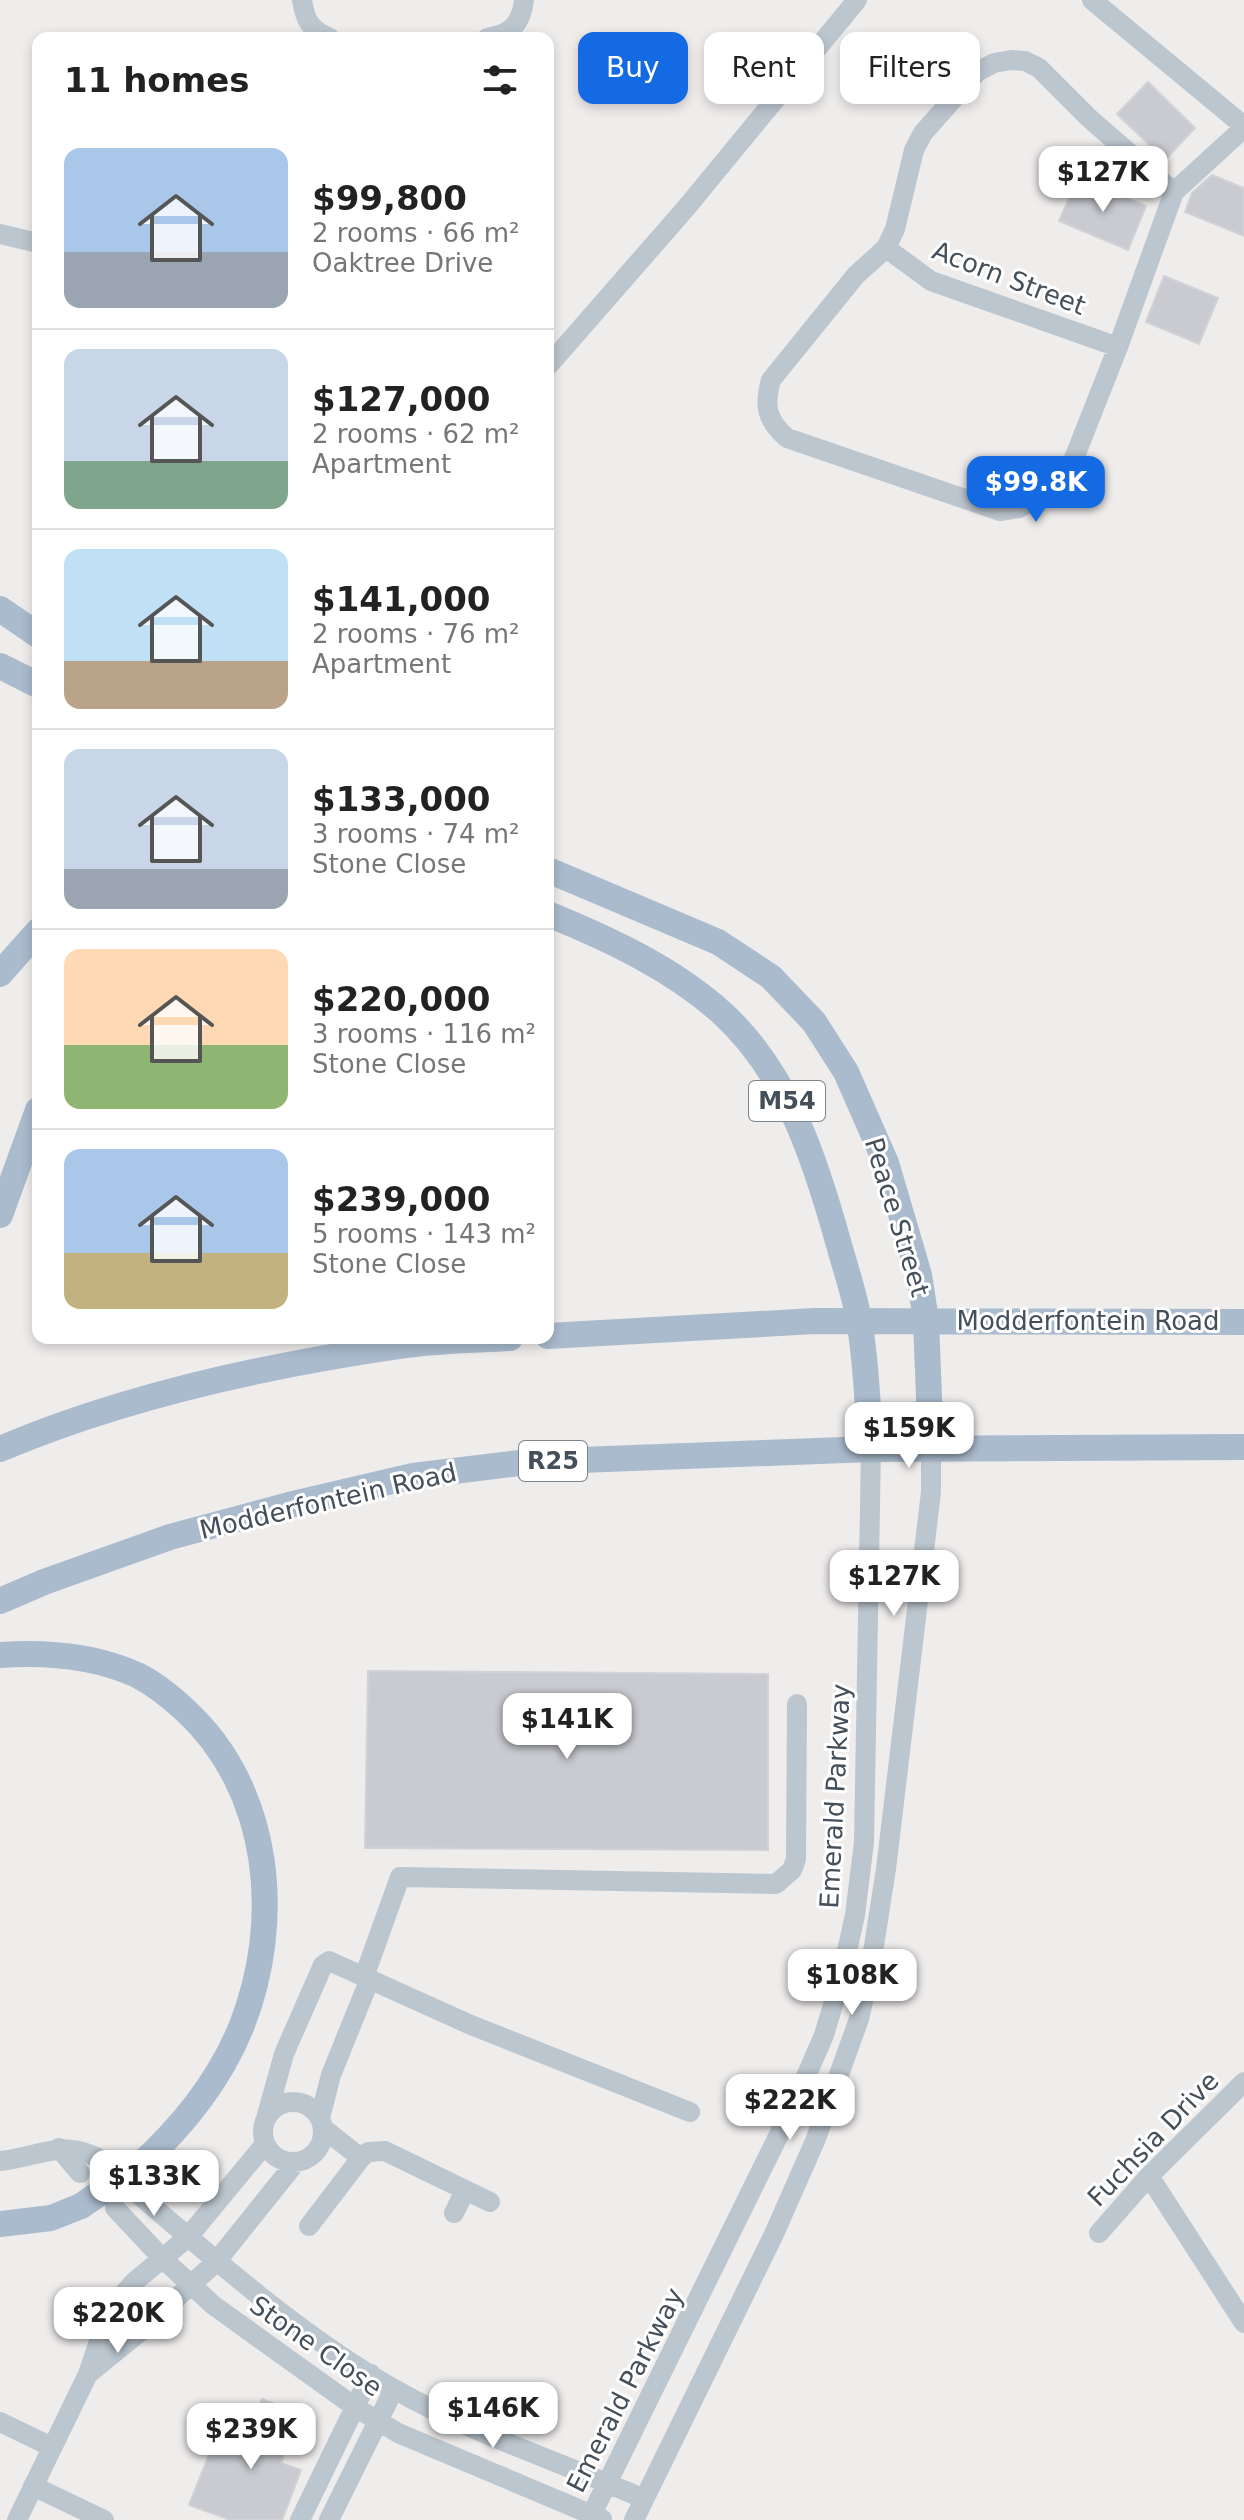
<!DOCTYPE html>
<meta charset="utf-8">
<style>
:root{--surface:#fff;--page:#f6f6f6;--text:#222;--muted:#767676;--line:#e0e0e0;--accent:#136ae2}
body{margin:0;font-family:"DejaVu Sans",sans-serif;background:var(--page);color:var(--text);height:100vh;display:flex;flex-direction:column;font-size:30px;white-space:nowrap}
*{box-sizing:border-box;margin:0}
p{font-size:26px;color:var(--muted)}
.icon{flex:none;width:44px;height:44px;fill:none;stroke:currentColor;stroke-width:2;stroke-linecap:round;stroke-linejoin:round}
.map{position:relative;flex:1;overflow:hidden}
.side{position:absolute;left:32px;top:32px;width:522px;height:1312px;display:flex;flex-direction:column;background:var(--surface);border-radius:16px;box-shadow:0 4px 12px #0003}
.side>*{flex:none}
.banner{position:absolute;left:578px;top:32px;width:546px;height:72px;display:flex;gap:16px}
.price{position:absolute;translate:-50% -68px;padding:0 18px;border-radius:16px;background:#fff;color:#222;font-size:26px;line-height:52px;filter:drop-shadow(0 2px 4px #0008)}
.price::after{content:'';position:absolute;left:50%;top:48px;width:24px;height:18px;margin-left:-12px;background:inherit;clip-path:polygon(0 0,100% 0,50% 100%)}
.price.current{background:var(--accent);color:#fff}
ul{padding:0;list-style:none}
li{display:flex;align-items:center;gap:24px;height:200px;padding:0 32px}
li+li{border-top:2px solid var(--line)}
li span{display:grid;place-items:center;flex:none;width:224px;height:160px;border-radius:16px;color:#555}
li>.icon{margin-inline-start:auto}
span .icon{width:96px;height:96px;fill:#fffc;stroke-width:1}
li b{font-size:34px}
h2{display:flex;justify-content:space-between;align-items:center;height:96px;padding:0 32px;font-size:34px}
.pill{padding:0 28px;border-radius:16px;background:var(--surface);box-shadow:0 4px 12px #0003;font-size:28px;line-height:72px}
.pill.current{background:var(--accent);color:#fff}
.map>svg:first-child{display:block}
.building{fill:#c9cbd1;stroke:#d0d2d8;stroke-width:2}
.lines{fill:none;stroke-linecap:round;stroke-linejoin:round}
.minor{stroke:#bcc6cf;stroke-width:20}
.major{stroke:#aabbcd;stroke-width:26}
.major-bridge{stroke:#aabbcd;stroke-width:26}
.labels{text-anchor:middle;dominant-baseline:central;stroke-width:6;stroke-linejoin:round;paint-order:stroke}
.shield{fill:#fff;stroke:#7c848c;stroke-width:2}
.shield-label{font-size:24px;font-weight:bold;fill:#444f5a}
.street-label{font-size:26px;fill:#444f5a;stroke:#fff}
</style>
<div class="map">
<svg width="1244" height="2520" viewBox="0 0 1244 2520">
<rect width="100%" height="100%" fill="#efecec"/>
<path class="building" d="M1148,82L1195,128L1165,160L1117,114Z
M1212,175L1244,188V236L1185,212L1192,193Z
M1078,178L1146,206L1128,250L1059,221Z
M1164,276L1218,298L1199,344L1146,322Z
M368,1671L768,1674V1850L365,1848Z
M262,2399L300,2414L281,2463L301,2470L282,2520H230L189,2505L216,2437L243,2447Z"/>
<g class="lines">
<path class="minor" d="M302,0C305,20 310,30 330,38
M1092,0L1244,126
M487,38C512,34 521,24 524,0
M1174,192L1089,118L1039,68L1025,61L1011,60L994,63L977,72L923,133L914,150L895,229L886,248L856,275L771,380C764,405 766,420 787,438L1000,511L1019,508L1035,500L1054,487L1071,466L1118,347L1174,192L1244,128
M0,234L38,243
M886,248L931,281L1118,347
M548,366L686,208L857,0
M364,1977L400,1877L776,1884L792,1870L796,1859L797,1704
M263 2132a30 30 0 1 1 60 0a30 30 0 1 1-60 0Z
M267,2115L284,2054L323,1965L329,1961L471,2025L690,2112
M320,2118L331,2075L369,1981
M323,2128L361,2158
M59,2148L80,2173
M0,2161C44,2156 63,2137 106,2162
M1149,2176L1244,2323
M138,2194C219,2263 301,2336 394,2389C473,2434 561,2462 644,2499
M115,2208L162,2258L213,2305L355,2407L398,2433L602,2519
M454,2213L465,2191
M309,2226L361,2158L368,2152L385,2151L490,2202
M1099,2233L1149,2176L1244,2082
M88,2374L136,2335L216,2262L296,2162
M0,2422L52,2447
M33,2486L104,2520
M17,2520L88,2374L106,2321L118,2300L133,2283L188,2237L265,2144
M300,2520L371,2374
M329,2520L394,2389
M589,2520L794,2104L824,2035L841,1978L855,1915L864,1842L871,1449
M634,2520L774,2234L815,2141L859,2019L870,1971L886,1869L931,1492V1449"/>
<path class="major" d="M0,609L38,635
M0,666L38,685
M548,870L718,942L771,977L814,1022L846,1072L886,1163L919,1275L926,1320L931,1449
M548,914C609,939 672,968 722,1013C788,1073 816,1162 839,1245C846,1270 855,1296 859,1321C867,1363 867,1407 871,1449
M0,974L38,931
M0,1215L38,1110
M548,1336L815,1321L1244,1322
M0,1449C125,1396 273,1364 407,1345C440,1340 476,1340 510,1338
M0,1601L44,1582L170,1537L289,1505L413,1476L528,1462L871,1449L1244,1447
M0,1655C45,1652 95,1656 137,1675C155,1684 171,1697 186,1711C271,1790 283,1920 242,2025C220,2080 182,2127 139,2166
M0,2224L51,2218L81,2206"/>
<path class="major-bridge" d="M81,2206L139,2166"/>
</g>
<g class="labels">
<g class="shield">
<rect x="749" y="1081" width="76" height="40" rx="6"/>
<rect x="519" y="1441" width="68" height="40" rx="6"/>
</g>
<g class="shield-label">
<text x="787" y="1101">M54</text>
<text x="553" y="1461">R25</text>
</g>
<g class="street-label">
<text transform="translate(1009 278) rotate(21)">Acorn Street</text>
<text transform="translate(897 1217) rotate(73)">Peace Street</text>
<text x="1088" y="1321">Modderfontein Road</text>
<text transform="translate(328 1501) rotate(-13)">Modderfontein Road</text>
<text transform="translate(835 1796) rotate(-87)">Emerald Parkway</text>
<text transform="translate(1153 2139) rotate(-46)">Fuchsia Drive</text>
<text transform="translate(316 2346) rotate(35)">Stone Close</text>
<text transform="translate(625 2390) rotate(-63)">Emerald Parkway</text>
</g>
</g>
</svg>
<b class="price" style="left:1103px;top:214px">$127K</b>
<b class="price current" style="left:1036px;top:524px">$99.8K</b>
<b class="price" style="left:909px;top:1470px">$159K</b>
<b class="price" style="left:894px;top:1618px">$127K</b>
<b class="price" style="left:567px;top:1761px">$141K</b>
<b class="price" style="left:852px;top:2017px">$108K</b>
<b class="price" style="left:790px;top:2142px">$222K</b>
<b class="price" style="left:154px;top:2218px">$133K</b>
<b class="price" style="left:118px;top:2355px">$220K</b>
<b class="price" style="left:493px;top:2450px">$146K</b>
<b class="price" style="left:251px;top:2471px">$239K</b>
<div class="banner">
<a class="pill current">Buy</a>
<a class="pill">Rent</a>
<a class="pill">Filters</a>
</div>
<section class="side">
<h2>11 homes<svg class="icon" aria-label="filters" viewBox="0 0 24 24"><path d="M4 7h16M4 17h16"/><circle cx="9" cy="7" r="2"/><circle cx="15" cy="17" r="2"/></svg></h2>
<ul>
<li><span style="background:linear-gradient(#a9c7e8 65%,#9aa5b1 0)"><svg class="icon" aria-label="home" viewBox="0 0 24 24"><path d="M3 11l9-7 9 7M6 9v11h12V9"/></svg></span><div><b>$99,800</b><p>2 rooms · 66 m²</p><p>Oaktree Drive</p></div></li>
<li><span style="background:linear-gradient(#c9d6e8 70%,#7fa58c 0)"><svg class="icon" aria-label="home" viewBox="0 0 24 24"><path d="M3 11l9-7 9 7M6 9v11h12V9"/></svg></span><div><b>$127,000</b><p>2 rooms · 62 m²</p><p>Apartment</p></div></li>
<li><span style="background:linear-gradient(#bfe0f5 70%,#b9a48a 0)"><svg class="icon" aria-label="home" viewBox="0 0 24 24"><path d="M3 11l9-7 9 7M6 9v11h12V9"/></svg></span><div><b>$141,000</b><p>2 rooms · 76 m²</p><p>Apartment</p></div></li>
<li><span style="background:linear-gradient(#c9d6e8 75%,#9aa5b1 0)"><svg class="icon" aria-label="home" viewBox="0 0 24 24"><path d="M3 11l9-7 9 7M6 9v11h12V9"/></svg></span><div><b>$133,000</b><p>3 rooms · 74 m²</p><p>Stone Close</p></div></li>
<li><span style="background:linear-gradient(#ffd9b3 60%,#8fb573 0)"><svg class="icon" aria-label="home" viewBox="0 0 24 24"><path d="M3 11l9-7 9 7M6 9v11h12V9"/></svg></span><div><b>$220,000</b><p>3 rooms · 116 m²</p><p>Stone Close</p></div></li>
<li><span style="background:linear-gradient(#a9c7e8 65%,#c2b280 0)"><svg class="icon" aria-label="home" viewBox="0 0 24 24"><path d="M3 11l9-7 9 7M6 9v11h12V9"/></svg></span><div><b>$239,000</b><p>5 rooms · 143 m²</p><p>Stone Close</p></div></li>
</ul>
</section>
</div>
